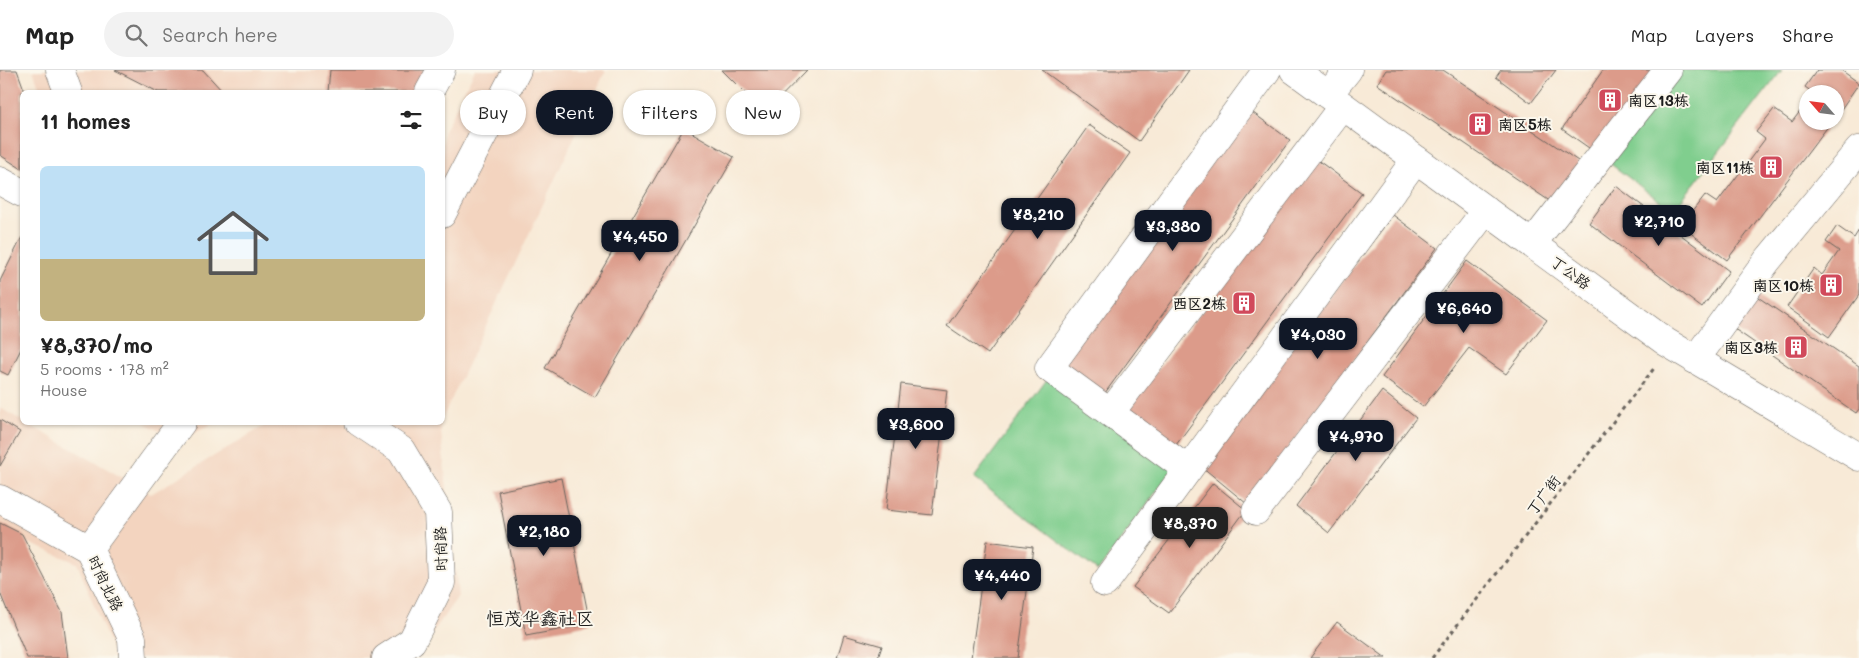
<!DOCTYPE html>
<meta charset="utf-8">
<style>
:root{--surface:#fff;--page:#f2f2f2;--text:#222;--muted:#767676;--line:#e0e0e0;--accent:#111827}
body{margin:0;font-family:Mali,"LXGW WenKai TC",sans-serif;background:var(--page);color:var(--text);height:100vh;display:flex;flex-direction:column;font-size:19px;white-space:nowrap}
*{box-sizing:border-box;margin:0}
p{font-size:16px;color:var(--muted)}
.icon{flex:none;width:28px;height:28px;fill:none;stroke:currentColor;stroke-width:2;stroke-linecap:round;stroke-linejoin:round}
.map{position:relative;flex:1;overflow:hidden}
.sheet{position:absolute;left:20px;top:20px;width:425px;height:335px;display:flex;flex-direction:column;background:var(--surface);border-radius:8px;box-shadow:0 1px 4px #0004}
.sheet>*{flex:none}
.guide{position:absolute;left:460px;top:20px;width:475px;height:45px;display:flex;gap:10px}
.needle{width:32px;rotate:298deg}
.controls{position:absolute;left:1799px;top:15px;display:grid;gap:10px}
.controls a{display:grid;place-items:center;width:45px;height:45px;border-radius:50%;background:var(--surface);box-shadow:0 1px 4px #0004;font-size:25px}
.price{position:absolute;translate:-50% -42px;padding:0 11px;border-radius:10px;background:var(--accent);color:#fff;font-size:16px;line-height:32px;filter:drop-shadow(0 1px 2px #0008)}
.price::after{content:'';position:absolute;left:50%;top:30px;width:15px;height:11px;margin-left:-8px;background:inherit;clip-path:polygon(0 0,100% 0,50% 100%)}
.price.on{background:#222;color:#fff}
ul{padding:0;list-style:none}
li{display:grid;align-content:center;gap:10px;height:265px;padding:0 20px}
li span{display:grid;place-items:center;height:155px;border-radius:8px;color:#555}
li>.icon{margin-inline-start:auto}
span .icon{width:90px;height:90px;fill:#fffc;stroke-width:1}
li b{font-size:21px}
h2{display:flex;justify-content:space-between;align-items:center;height:60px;padding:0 20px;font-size:21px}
.pill{padding:0 18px;border-radius:22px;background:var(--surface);box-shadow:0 1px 4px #0004;font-size:18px;line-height:45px}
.pill.on{background:var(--accent);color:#fff}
header{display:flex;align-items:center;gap:30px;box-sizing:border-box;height:70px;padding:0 25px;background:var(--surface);border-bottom:1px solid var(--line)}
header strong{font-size:24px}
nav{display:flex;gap:28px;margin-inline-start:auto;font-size:18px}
.search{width:350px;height:45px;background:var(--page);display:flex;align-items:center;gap:12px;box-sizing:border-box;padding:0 18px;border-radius:28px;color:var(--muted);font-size:19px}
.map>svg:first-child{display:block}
.built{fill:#f3d4bf}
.green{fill:#80ce8e;stroke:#4e7555}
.building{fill:#dc9b8a}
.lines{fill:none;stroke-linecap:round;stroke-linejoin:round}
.minor-casing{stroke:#69645d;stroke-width:29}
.path{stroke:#69645d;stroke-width:3;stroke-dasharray:4 4;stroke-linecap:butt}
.minor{stroke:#fff;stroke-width:28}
.labels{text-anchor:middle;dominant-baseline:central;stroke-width:4;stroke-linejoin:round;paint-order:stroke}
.poi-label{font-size:15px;font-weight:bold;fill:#1c1c1c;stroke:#fbf7ec;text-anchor:end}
.street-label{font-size:15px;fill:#1c1c1c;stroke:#fbf7ec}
.quarter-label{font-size:18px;fill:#1c1c1c;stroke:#fbf7ec}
</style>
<header>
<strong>Map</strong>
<div class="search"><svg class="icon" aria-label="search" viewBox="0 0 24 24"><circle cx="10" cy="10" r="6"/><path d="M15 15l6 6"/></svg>Search here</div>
<nav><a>Map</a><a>Layers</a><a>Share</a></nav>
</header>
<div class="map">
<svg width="1859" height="588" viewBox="0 0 1859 588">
<rect width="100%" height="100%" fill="#fbf7ec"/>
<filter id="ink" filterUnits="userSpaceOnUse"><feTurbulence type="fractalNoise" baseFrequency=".02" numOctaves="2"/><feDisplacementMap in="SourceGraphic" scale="10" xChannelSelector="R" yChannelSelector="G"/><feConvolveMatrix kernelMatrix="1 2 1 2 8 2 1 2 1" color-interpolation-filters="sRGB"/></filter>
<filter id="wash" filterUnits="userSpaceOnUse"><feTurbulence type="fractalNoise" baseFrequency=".0096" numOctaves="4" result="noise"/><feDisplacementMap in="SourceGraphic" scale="20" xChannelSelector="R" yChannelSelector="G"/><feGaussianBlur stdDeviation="1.12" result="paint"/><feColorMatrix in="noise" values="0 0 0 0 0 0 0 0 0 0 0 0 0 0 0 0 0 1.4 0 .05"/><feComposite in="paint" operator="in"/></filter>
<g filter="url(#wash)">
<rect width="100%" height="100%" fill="#f8ead7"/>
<path class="built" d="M33,0H446L434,22H41Z
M475,0H606L443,347V63Z
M0,338L151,424L269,353H440L458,526L415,588H112L114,584L77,493L0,461Z
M145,353H215L178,371Z"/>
<path class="green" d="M1679,0H1782L1673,141L1608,92Z
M1051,304L1175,396L1098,501L974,408Z"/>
<g id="blocks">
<path class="building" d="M0,0H17L25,22H22V99L0,85Z
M115,0H203L223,22H158Z
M330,0H434L422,22H328Z
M722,0H807L765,43Z
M1042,0H1189L1139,71Z
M1386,0H1443L1584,95L1557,136L1377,14Z
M1501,0H1556L1531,33L1496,7Z
M1603,0H1658L1599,85L1562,59Z
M1817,0H1841L1859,13L1835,48V24H1815L1805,17Z
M1808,31V51H1832L1727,190L1681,156L1705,125L1717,133L1765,69L1756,62L1774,39L1792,52Z
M1245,37L1290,70L1102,327L1057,291Z
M1089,55L1130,83L988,284L947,256Z
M684,58L734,87L595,327L545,298Z
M1316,89L1362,123L1173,379L1125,343Z
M1616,116L1729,201L1702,238L1589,153Z
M1393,145L1437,178L1247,434L1201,396Z
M1837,156L1854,168L1859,160V225L1829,267L1787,237L1814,198L1822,205L1839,181L1826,172Z
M22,167V277L8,305L0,301V211Z
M1467,191L1547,250L1506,304L1469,278L1423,337L1382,307Z
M1755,225L1859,296V339L1856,343L1733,258Z
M901,314L947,320L932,445L886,440Z
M1382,321L1416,348L1329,463L1296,436Z
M0,350L20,362L0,396Z
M561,408L590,554L526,566L498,421Z
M1213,413L1246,440L1169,543L1133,517Z
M0,453L22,464L62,542L68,588H27L0,523Z
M987,471L1033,477L1018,588H971Z
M1337,552L1386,588H1310Z
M844,565L882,576L878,588H837Z"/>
</g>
</g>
<g filter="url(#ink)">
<use href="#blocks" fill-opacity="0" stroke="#69645d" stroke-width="1"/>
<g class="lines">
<g class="minor-casing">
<path id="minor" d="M60,0L68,22
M1294,0L1666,272L1859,387
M429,22L441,0
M1328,25L1348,0
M0,111L22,123
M442,144L517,0
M1532,174L1668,0
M1695,290L1767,191L1859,80
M1110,343L1343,36
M359,352L401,380L438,442L441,513L412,571L386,588
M1188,400L1049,298L1267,0
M0,429L89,479L132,568L133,588
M1256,441L1486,140
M89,479L182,352
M1105,513L1416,89"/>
</g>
<path class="path" d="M1432,588L1655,297"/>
<use href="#minor" class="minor"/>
</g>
</g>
<defs>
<g id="building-square" transform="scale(1.25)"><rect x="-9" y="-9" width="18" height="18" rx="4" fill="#d1495b" stroke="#fbf7ec"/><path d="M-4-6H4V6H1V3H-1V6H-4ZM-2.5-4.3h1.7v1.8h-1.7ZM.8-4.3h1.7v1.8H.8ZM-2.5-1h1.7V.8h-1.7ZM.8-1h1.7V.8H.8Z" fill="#fff"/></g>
</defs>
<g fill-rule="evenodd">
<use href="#building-square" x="1610" y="30"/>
<use href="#building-square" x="1480" y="54"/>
<use href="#building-square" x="1771" y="97"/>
<use href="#building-square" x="1831" y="215"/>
<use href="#building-square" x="1244" y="233"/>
<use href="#building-square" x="1796" y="277"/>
</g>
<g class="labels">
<g class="poi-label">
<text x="1628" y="30" text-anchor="start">南区13栋</text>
<text x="1498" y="54" text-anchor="start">南区5栋</text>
<text x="1754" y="97">南区11栋</text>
<text x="1814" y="215">南区10栋</text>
<text x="1226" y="233">西区2栋</text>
<text x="1778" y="277">南区3栋</text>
</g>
<g class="street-label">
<text transform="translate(1571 202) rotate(36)">丁公路</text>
<text transform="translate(1543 425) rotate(-53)">丁广街</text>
<text transform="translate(440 479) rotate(-92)">时尚路</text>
<text transform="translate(106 513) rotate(64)">时尚北路</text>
</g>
<g class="quarter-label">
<text x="540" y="548">恒茂华鑫社区</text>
</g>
</g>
</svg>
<div class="controls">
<a><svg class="needle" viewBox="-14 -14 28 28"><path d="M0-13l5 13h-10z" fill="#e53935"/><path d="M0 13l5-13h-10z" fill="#767676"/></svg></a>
</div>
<b class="price" style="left:1038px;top:170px">¥8,210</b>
<b class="price" style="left:1659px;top:177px">¥2,710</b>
<b class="price" style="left:1173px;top:182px">¥3,380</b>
<b class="price" style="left:640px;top:192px">¥4,450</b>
<b class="price" style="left:1464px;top:264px">¥6,640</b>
<b class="price" style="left:1318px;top:290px">¥4,030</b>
<b class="price" style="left:916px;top:380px">¥3,600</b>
<b class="price" style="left:1356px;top:392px">¥4,970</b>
<b class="price on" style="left:1190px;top:479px">¥8,370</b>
<b class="price" style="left:544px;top:487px">¥2,180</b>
<b class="price" style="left:1002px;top:531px">¥4,440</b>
<div class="guide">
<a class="pill">Buy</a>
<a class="pill on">Rent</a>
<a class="pill">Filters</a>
<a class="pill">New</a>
</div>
<section class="sheet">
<h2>11 homes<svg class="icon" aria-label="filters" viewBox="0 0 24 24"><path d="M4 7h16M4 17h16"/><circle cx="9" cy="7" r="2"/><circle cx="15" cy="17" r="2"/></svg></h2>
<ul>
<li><span style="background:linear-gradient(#bfe0f5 60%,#c2b280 0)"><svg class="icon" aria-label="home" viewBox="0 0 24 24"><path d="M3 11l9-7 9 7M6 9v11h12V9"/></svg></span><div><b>¥8,370/mo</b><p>5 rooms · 178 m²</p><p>House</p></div></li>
</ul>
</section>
</div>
